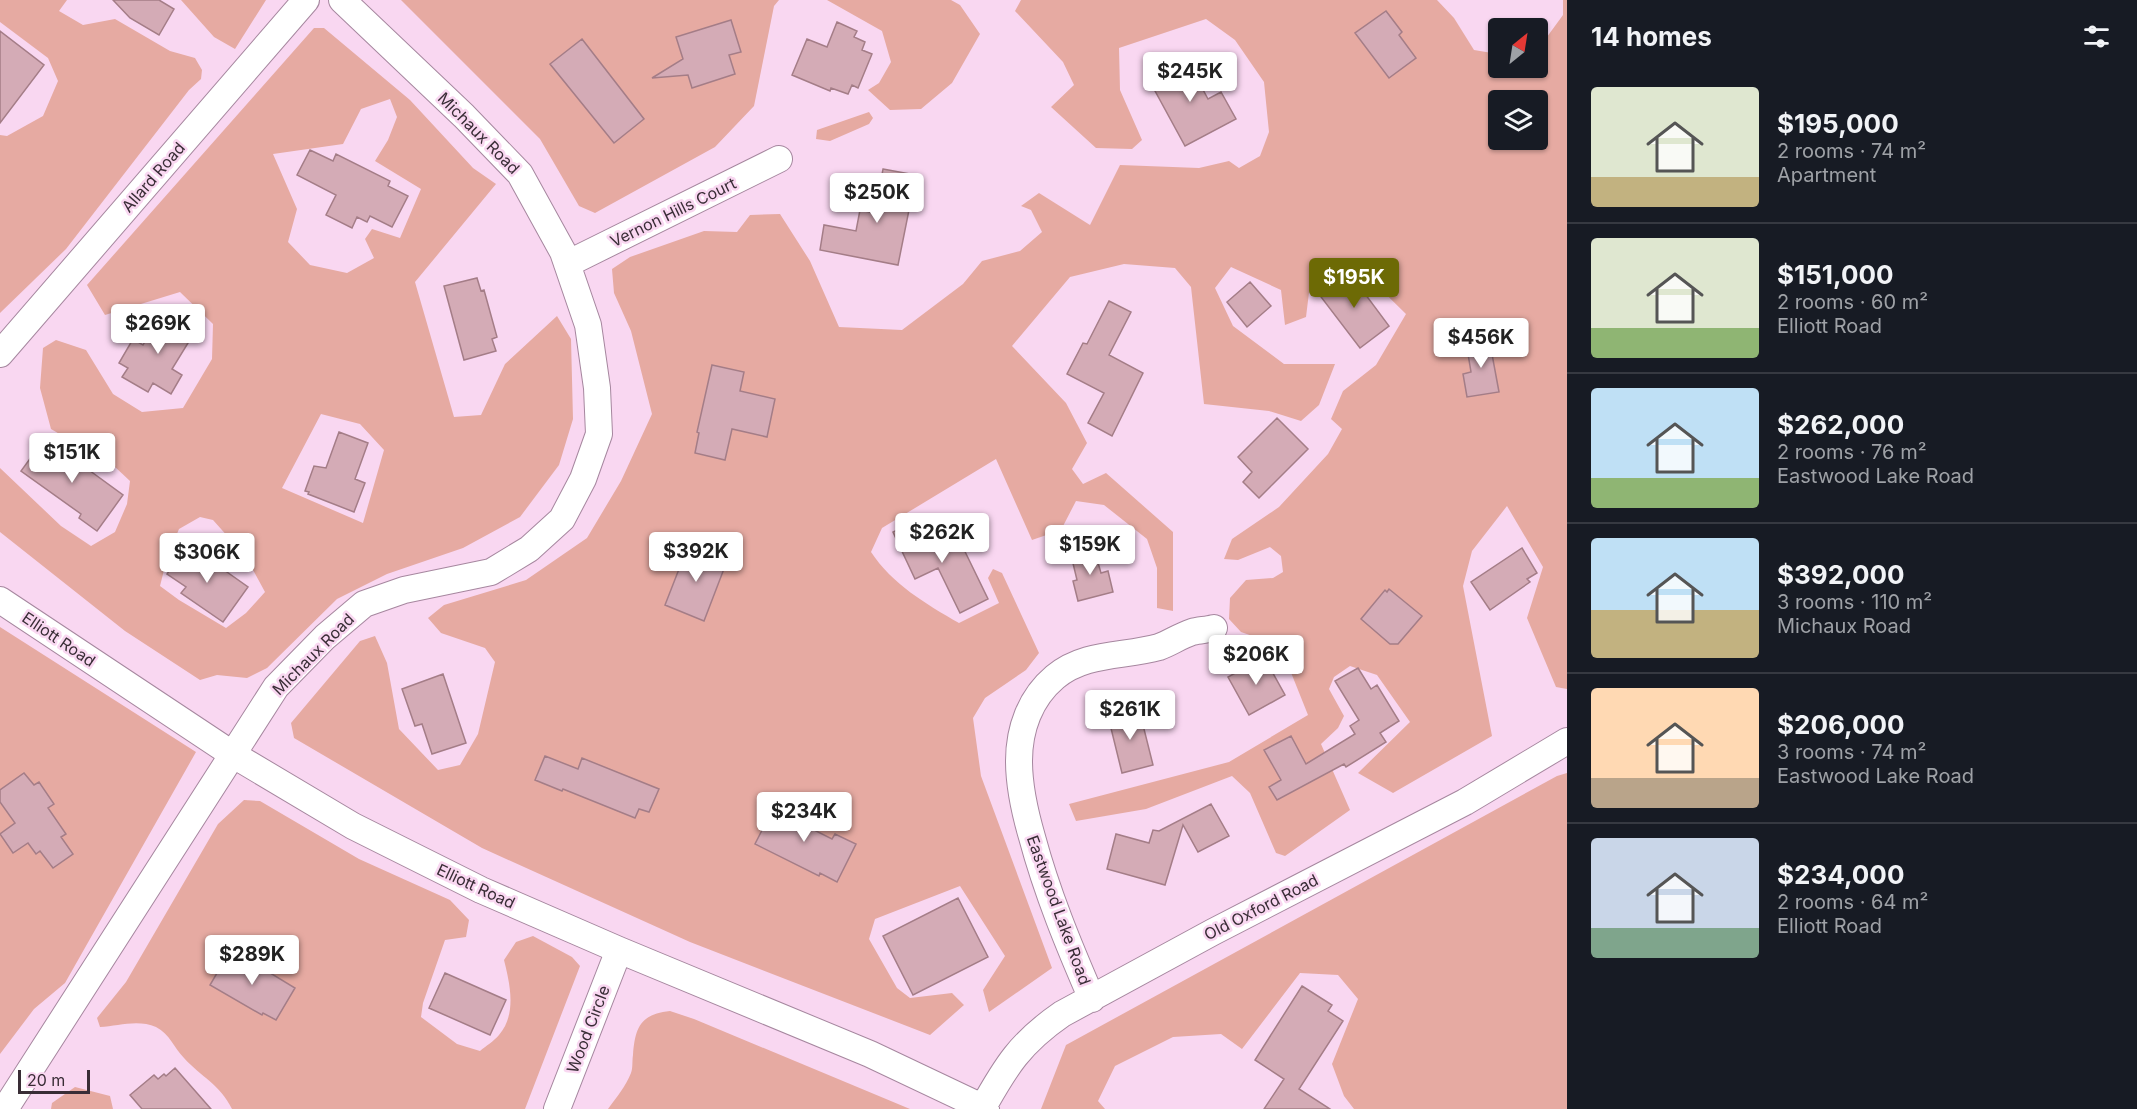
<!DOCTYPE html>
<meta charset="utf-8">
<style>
:root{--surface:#171b24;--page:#20242c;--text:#f1f3f6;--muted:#9ea1a6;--line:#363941;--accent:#6d6a05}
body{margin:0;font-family:Inter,sans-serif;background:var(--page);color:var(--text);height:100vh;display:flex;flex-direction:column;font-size:22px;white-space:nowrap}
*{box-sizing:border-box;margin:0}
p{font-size:20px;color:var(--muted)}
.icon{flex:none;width:33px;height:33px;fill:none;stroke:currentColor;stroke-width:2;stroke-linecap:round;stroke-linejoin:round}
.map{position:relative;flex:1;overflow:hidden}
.details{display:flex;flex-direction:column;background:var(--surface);width:570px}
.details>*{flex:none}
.needle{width:39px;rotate:30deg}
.controls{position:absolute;left:1488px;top:18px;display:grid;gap:12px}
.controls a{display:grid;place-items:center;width:60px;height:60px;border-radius:6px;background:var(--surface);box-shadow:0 2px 4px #0004;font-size:30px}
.scale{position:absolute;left:18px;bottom:15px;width:72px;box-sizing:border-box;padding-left:6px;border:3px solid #392d36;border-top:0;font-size:16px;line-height:21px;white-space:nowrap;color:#392d36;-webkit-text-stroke:4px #f9d7f1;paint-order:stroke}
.price{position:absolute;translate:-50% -51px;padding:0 14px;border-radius:6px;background:#fff;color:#222;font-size:20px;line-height:39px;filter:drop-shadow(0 2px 3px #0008)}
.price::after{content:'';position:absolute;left:50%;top:36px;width:18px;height:14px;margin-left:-9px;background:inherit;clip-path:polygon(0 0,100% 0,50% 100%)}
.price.on{background:var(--accent);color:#fff}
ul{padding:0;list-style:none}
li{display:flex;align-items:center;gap:18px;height:150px;padding:0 24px}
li+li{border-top:2px solid var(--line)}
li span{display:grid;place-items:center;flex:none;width:168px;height:120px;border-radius:6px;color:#555}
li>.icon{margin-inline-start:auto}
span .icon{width:72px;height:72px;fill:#fffc;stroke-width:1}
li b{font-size:26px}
h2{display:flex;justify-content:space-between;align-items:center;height:72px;padding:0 24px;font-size:26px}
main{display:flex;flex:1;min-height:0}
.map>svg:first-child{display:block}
.green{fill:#e6aaa2;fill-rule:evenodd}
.building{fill:#d4abb6;stroke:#a47d87;stroke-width:1.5}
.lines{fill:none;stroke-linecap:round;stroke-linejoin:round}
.minor-casing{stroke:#a6879f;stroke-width:28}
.minor{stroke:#fff;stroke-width:26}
.labels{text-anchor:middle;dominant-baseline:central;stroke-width:5;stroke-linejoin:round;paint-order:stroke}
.street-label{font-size:16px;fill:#392d36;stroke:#f9d7f1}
</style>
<main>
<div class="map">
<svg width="1567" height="1109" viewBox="0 0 1567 1109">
<rect width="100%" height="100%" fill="#f9d7f1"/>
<path class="green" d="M0,0H67L59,11L83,25L115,19L170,51L195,58L202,70L201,79L189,90L66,249L0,313V135L7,136L43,116L58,81L48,58L0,22Z
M181,0H266L235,49L214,37Z
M401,0H779L774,6L754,106L715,147L595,213L579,206L540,139Z
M827,0H951L960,5L980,34L952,83L921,109L890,110L868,90L879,83L891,62L882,31Z
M1021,0H1437L1454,18L1474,50L1498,54V68H1538V45L1544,41L1563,15V0H1567V689L1556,687L1527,618L1543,567L1507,506L1472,551L1463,586L1492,736L1393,793L1358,773L1410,722L1377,675L1350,666L1334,677L1329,689L1344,716L1338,728L1321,744L1350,810L1285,856L1276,853L1250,793L1232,776L1146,809L1076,821L1069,804L1229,762L1308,715L1284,655L1267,641L1241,632L1229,619L1230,598L1246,580L1273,578L1283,572L1281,556L1270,547L1238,560L1224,559L1232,539L1279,507L1328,454L1342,429L1331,419L1343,391L1376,365L1406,314L1353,262L1312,268L1306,317L1285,325L1281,290L1231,267L1215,288L1233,326L1284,364H1335L1319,405L1301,421L1269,411L1204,404L1191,287L1175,268L1124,264L1070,277L1012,346L1066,403L1087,443L1072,469L1083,484L1106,473L1173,532V611L1157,608V568L1147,539L1104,505L1076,501L1061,530L1032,540L996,459L882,528L871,552C892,584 926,604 959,623L999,603L988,578L993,569L1002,573L1039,653L1026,670L985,698L973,718L981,776L1052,968L989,1012L983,990L1005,956L960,886L875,919L869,939L897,988L910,998L952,993L964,1005L930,1035L690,942L482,848L294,738L291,723L360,641L375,636L387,663L399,729L438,770L460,765L478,734L495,662L485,648L441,633L428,618L444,605L526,580L587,538L621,481L652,414L631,331L614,293L612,269L630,257L704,231L737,232L750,215L780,214L810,261L839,327L902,330L963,284L982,261L1020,251L1042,232L1031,210L1021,206L1039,193L1090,225L1120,165L1199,168L1229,161L1239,168L1260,156L1269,132L1264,82L1235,40L1206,19L1119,48L1120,90L1142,140L1132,149L1096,148L1051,107L1074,85L1063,62L1015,11ZM1498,100H1538V140H1498Z
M314,28H324L410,100L473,168L496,184L415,282L454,417L481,415L505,364L557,316L571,339L573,419L559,465L520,517L463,548L387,574L337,599L267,668L247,678L217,675L200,680L125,631L0,532V468L61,526L91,546L115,532L127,504L130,481L114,466L51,429L40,388L43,348L56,340L86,350L113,394L142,412L183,408L212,359L213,324L180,292L105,315L87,285ZM390,99L397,117L388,140L375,161L421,189L400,238L372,229L365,239L374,258L347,273L310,265L288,242L297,209L273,154L343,144L361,109ZM321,414L360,424L384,450L363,523L282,488ZM200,517L213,520L246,557L265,592L246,613L226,628L179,600L160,586L167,558L179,529Z
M869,112L873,118L869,124L830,141L816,139L817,130Z
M0,627L196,752L65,983L34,1009L0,1054Z
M1567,773V1109H1354L1344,1096L1332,1064L1358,999L1338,975L1300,973L1242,1049L1221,1034L1173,1037L1115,1066L1098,1101L1105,1109H1041L1066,1045L1557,776Z
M244,800L260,801L359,859L450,900L469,920L466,937L445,940L423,1003L421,1017L457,1044L480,1051C486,1046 494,1041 499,1035C517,1014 510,984 504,960L516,942L533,936L572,957L580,966L525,1109H232C220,1084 201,1077 184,1058C174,1048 170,1034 156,1027C138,1019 118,1026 100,1027L97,1018L126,982L218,824Z
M670,1011L694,1019L910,1109H608C616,1098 626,1086 631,1073C633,1068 632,1061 633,1055C635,1027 641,1014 670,1011Z
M75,1087L110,1096L113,1109H51L52,1103Z"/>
<path class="building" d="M113,0H159L174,9L159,35L130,18Z
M1386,11L1402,32L1399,35L1416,58L1389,78L1355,33Z
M731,20L741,52L729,55L735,74L692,88L688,75L652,78L683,59L676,37Z
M837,22L857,31L854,37L865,42L862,50L872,54L858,88L852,85L848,94L831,88L830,91L792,75L807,39L827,47Z
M0,31L44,65L0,123Z
M582,39L644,119L614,143L550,64Z
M1186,58L1208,99L1221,92L1236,119L1185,146L1148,78Z
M310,150L333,161L336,154L390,181L388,186L408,196L392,227L370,216L367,222L357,217L352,228L326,215L336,195L297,175Z
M883,169L916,175L898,265L820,250L824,225L856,231L860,210L875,213Z
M1348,271L1389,326L1360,348L1318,293Z
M477,278L481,291L484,290L497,337L492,339L496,351L464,360L444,286Z
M1250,282L1271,306L1247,327L1227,302Z
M1109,301L1131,312L1109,355L1143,373L1112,436L1088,423L1104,393L1067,374L1083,343L1087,344Z
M163,311L196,330L172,369L182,375L171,394L153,383L148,392L122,377L128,368L119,363L133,339L143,345Z
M1489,338L1499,392L1467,397L1463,374L1471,372L1466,342Z
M712,365L744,372L740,391L775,399L767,437L732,429L725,460L695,453L699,433L697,432Z
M1277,418L1308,449L1259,498L1243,482L1252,472L1238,457Z
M339,432L368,443L355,479L365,483L354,512L308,494L309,492L305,491L314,466L326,468Z
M45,438L123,495L97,531L79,518L81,514L21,471Z
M916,521L926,542L954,529L988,599L960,613L938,568L915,579L893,532Z
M688,546L727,561L704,621L665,605Z
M186,547L215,568L217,565L248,587L223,622L181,593L186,587L167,574Z
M1522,548L1537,573L1527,579L1530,582L1490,610L1471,582Z
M1094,549L1101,573L1108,571L1113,592L1078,601L1073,581L1077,580L1071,555Z
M1389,589L1422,616L1398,644H1390L1361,619L1385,590L1387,592Z
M1264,657L1285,695L1249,715L1228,677Z
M1358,668L1371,689L1377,685L1399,721L1380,733L1386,742L1346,767L1344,764L1277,800L1269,787L1281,780L1264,750L1291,736L1306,764L1355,734L1350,726L1359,720L1335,681Z
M443,674L466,743L432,754L422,724L415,726L402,689Z
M1139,709L1153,765L1122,773L1108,716Z
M545,756L578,769L582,758L659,789L649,812L639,809L635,818L563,789L562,791L535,780Z
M24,773L34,785L39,782L54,804L48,808L66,834L61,837L73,854L53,868L40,851L36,854L28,843L13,853L0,834L15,823L0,802V790Z
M781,793L798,802L790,818L832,839L835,834L856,844L837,882L820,873L819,876L755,844Z
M1211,804L1229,836L1198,852L1183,825L1165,885L1107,869L1116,834L1149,843L1153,830L1159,831Z
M958,898L988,957L913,995L883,936Z
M231,949L295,988L276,1020L263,1013L262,1015L210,985Z
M445,973L506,1000L490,1035L429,1008Z
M1302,986L1332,1005L1328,1011L1343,1021L1299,1089L1330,1109H1264L1284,1079L1255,1060Z
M175,1068L211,1109H142L130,1095L154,1075L158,1079L164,1074L166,1076Z"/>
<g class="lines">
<g class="minor-casing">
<path id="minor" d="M567,264L779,159
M0,354L306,0
M0,600L232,754L353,826L481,890L619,950L870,1054L986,1109
M1092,999C1069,946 1047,893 1032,837C1025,813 1019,787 1019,761C1019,729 1030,698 1055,677C1085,652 1123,657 1159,647C1170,643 1180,636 1192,632C1199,630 1207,630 1214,628
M5,1109L276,687L325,637L364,604L404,590L491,572L529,549L562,519L583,479L599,434L597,388L588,325L563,252L520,174L464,116L342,0
M557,1109L619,950
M982,1109C1006,1066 1020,1043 1062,1014L1213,932L1465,802L1567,741"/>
</g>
<use href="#minor" class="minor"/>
</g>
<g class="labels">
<g class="street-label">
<text transform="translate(479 133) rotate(45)">Michaux Road</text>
<text transform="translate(153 177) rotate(-49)">Allard Road</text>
<text transform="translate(673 212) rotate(-26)">Vernon Hills Court</text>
<text transform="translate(59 639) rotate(34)">Elliott Road</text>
<text transform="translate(313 654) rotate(-45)">Michaux Road</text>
<text transform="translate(476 886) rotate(25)">Elliott Road</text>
<text transform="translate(1261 907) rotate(-27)">Old Oxford Road</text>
<text transform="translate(1059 910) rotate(70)">Eastwood Lake Road</text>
<text transform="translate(588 1029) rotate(-69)">Wood Circle</text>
</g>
</g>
</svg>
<div class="controls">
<a><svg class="needle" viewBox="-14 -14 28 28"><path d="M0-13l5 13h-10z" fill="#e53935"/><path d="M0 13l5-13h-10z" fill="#9ea1a6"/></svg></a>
<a><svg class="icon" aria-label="layers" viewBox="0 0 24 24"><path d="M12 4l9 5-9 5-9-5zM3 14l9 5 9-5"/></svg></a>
</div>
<div class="scale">20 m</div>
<b class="price" style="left:1190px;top:103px">$245K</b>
<b class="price" style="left:877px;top:224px">$250K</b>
<b class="price on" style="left:1354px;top:309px">$195K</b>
<b class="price" style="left:158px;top:355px">$269K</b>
<b class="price" style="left:1481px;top:369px">$456K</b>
<b class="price" style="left:72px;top:484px">$151K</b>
<b class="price" style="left:942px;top:564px">$262K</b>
<b class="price" style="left:1090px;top:576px">$159K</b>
<b class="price" style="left:696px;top:583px">$392K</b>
<b class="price" style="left:207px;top:584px">$306K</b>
<b class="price" style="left:1256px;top:686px">$206K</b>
<b class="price" style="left:1130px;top:741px">$261K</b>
<b class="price" style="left:804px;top:843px">$234K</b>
<b class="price" style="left:252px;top:986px">$289K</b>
</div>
<section class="details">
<h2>14 homes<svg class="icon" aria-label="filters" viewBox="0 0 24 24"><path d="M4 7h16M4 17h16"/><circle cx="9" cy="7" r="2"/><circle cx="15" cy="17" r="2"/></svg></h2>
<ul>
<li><span style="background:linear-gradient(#dfe7d0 75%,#c2b280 0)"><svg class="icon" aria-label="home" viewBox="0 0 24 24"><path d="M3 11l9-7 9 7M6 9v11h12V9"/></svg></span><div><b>$195,000</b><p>2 rooms · 74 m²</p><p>Apartment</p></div></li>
<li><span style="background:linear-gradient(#dfe7d0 75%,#8fb573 0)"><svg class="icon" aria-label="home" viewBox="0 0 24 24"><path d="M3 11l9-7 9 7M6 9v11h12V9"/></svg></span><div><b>$151,000</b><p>2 rooms · 60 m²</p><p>Elliott Road</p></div></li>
<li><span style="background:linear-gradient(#bfe0f5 75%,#8fb573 0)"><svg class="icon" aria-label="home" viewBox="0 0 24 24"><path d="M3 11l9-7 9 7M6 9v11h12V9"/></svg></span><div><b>$262,000</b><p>2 rooms · 76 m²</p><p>Eastwood Lake Road</p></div></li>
<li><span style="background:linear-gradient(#bfe0f5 60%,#c2b280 0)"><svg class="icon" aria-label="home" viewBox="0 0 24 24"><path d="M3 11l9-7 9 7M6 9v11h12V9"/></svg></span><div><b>$392,000</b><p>3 rooms · 110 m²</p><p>Michaux Road</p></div></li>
<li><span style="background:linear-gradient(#ffd9b3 75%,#b9a48a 0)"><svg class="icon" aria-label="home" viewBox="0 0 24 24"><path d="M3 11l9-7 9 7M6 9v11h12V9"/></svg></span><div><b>$206,000</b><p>3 rooms · 74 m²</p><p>Eastwood Lake Road</p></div></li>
<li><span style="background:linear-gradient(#c9d6e8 75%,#7fa58c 0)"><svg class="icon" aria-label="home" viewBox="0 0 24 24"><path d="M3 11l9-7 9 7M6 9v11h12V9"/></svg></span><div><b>$234,000</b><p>2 rooms · 64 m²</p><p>Elliott Road</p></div></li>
</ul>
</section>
</main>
